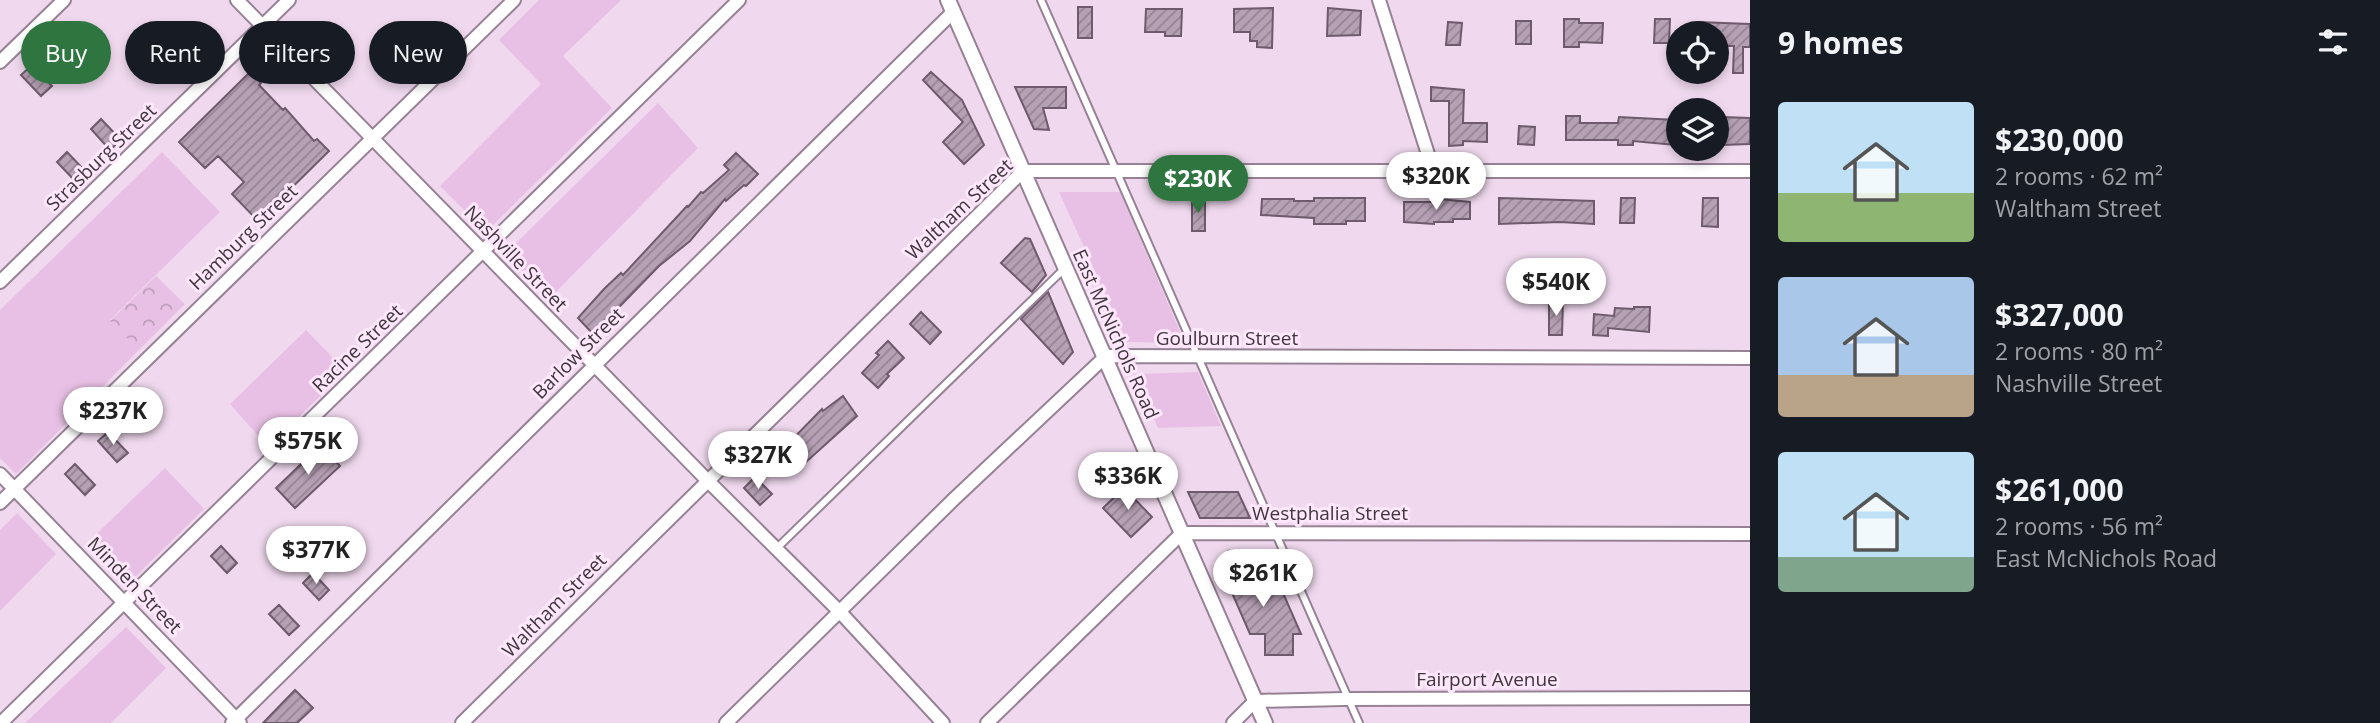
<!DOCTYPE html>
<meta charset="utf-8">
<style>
:root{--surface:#171b24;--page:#242831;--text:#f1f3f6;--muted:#9ea1a6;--accent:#2f7540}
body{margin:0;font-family:"Open Sans",sans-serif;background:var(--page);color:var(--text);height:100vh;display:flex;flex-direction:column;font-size:26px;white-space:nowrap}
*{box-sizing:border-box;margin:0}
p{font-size:23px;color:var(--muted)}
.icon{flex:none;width:38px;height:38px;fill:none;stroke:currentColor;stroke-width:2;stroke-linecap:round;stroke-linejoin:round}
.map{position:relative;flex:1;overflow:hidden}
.sheet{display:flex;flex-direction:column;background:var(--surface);width:630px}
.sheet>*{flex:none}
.top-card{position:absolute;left:21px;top:21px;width:665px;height:63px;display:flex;gap:14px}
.tools{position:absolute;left:1666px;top:21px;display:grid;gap:14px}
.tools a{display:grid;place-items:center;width:63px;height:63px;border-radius:50%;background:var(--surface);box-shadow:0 4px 10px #0003;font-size:35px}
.price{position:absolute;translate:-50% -60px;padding:0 16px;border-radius:24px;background:#fff;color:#222;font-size:23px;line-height:46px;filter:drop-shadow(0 2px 4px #0008)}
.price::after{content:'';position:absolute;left:50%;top:42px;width:21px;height:16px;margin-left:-10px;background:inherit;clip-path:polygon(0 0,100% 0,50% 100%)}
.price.active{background:var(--accent);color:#fff}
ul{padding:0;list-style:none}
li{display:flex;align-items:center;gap:21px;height:175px;padding:0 28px}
li span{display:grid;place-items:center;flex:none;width:196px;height:140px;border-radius:7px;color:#555}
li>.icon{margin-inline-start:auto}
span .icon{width:84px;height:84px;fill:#fffc;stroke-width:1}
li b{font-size:30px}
h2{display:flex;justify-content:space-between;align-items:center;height:84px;padding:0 28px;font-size:30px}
.tag{padding:0 24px;border-radius:32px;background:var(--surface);box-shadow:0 4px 10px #0003;font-size:24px;line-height:63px}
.tag.active{background:var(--accent);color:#fff}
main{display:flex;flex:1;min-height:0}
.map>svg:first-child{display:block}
.green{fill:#e9c0e5}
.park{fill:url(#park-crowns)}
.building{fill:url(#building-hatch);stroke:#6e5a6c;stroke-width:2}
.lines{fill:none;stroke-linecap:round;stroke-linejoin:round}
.service-casing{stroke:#978295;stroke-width:10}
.minor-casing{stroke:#978295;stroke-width:16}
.tertiary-casing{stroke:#978295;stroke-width:18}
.service{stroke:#fff;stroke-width:6}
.minor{stroke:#fff;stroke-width:12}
.tertiary{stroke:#fff;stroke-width:14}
.labels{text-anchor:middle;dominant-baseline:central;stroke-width:6;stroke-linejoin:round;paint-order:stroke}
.street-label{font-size:19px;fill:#3f363e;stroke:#fee6fb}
</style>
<main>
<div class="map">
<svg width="1750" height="723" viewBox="0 0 1750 723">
<defs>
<pattern id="park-crowns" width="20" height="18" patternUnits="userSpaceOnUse" patternTransform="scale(1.75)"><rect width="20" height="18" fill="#e9c0e5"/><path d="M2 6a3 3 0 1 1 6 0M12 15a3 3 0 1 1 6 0" fill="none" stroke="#be9dbb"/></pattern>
<pattern id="building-hatch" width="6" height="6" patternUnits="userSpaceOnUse" patternTransform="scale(1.75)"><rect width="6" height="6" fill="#b6a0b4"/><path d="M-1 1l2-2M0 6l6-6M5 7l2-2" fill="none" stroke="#958394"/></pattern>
</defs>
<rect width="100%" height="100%" fill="#f0d9ee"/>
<path class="green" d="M539,0H621L563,56L612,108L486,232L440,186L541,84L499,40Z
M658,103L698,148L549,299L506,253Z
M162,152L220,212L110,320L139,350L16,474L0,458V310Z
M1059,192H1120L1185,343L1127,342Z
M306,330L346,371L268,447L230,404Z
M1198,372L1221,426L1158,428L1134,374Z
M165,468L204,509L127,585L88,542Z
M17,513L56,554L0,611V530Z
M126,627L166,668L111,723H25Z"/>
<path class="park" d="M156,276L185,304L139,350L110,321Z"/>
<path class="building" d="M1078,7H1092V38H1078Z
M1273,8L1272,48L1257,47V41H1250V32H1234V9Z
M1328,8L1361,11L1360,35L1327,36Z
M1146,9H1182L1181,36H1165V32H1145Z
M1564,19H1579V23H1603L1602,43L1579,42V47H1564Z
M1655,19H1670L1669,43H1654Z
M1516,21H1531V44H1516Z
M1448,22L1462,23L1460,45H1446Z
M1698,22L1750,24V47H1743V73H1733L1734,46H1717V33H1697Z
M32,65L52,86L41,96L21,75Z
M250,72L261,83L259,85L283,110L285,108L314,141L317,139L329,151L258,221L232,194L244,182L218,156L205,168L179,142Z
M931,72L962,100L984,145L964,164L943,142L963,122L923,80Z
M1015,87H1066V108H1043L1049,130L1034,129Z
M1431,87L1464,90L1463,123H1487V142L1463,141V145L1449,146V101H1431Z
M1566,116H1580V123H1618L1619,117L1676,120L1675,145L1633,141V145H1618V140H1566Z
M1722,117L1750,118V144L1722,145Z
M101,119L121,140L110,150L91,129Z
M1519,126L1535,127L1534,145L1518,144Z
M67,152L87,173L77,183L57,162Z
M736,153L758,174L746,186L744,185L726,201L725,199L690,241L659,266L593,334L578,318L604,289L621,273L623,275L687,206L688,207L701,192L703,193L729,170L724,165Z
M1314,198H1365V221H1346V224H1314V218L1261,215L1262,199H1294V201H1314Z
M1499,198L1594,201V224L1560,222L1499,224Z
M1621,198H1635L1634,223H1620Z
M1703,198H1718V227L1702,226Z
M1192,199H1205V231H1192Z
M1439,199L1470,202V219H1453V222H1434V224L1404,222V202H1439Z
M1025,238L1030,239L1046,275L1032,292L1001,263Z
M1048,292L1073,352L1063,364L1021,319Z
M1549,302H1563L1562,335H1549Z
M1634,307H1650L1649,332L1608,328V336L1593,335L1594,314L1614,316L1615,308L1634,309Z
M921,312L941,332L930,344L910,324Z
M888,341L904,358L887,374L889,376L878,388L862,373L879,355L876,353Z
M843,396L857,416L796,471L778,454L822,409L823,411Z
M108,432L128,453L117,462L98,441Z
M321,445L340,466L295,508L276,488Z
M75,464L95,485L85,495L65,474Z
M755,477L772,494L760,505L744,488Z
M1124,488L1152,517L1131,537L1103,508Z
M1188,492H1238L1250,518H1200Z
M221,546L237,563L227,573L211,556Z
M1245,550V586H1280L1301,634H1293V655H1265V634H1250L1229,586L1228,551Z
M313,573L329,590L319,600L303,583Z
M279,605L299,626L289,635L269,614Z
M295,690L313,708L297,723H263Z"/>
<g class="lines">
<g class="service-casing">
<path id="service" d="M1041,0L1359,723
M776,549L1066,267"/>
</g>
<g class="minor-casing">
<path id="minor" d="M237,0L707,480L840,612L943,723
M1379,0L1433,170
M0,62L64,0
M0,282L289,0
M0,474L240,723
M0,503L514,0
M1,723L739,0
M232,723L953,12
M462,723L1023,171H1750
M726,723L954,499L1106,356L1750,358
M987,723L1182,533L1750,534
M1233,723L1255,701L1344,699L1750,698"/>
</g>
<g class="tertiary-casing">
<path id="tertiary" d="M948,0L1265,723"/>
</g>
<use href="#service" class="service"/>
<use href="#minor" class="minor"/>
<use href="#tertiary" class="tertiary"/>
</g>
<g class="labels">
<g class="street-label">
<text transform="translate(101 157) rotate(-44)">Strasburg Street</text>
<text transform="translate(959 209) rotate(-43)">Waltham Street</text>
<text transform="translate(243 237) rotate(-44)">Hamburg Street</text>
<text transform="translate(516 258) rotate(46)">Nashville Street</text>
<text transform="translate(1116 334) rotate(66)">East McNichols Road</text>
<text x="1227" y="338">Goulburn Street</text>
<text transform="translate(357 348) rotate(-44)">Racine Street</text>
<text transform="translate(578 353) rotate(-45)">Barlow Street</text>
<text x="1330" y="513">Westphalia Street</text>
<text transform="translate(135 585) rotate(46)">Minden Street</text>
<text transform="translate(554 605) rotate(-45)">Waltham Street</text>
<text x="1487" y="679">Fairport Avenue</text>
</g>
</g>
</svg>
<div class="tools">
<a><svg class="icon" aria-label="locate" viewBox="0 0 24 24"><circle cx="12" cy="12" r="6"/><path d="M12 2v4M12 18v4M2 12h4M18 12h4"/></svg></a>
<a><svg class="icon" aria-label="layers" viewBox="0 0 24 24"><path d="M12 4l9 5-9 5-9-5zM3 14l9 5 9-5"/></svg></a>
</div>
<b class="price" style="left:1436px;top:212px">$320K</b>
<b class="price active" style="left:1198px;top:215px">$230K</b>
<b class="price" style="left:1556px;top:318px">$540K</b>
<b class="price" style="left:113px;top:447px">$237K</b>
<b class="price" style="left:308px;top:477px">$575K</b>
<b class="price" style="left:758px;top:491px">$327K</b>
<b class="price" style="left:1128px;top:512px">$336K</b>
<b class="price" style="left:316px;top:586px">$377K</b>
<b class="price" style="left:1263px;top:609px">$261K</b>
<div class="top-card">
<a class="tag active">Buy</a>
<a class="tag">Rent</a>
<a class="tag">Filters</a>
<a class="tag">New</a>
</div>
</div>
<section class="sheet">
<h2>9 homes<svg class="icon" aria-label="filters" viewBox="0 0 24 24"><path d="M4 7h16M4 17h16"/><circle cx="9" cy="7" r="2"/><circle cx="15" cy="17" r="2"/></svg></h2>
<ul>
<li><span style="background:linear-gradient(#bfe0f5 65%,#8fb573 0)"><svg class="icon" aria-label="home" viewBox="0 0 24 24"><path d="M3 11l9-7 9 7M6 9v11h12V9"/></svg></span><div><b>$230,000</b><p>2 rooms · 62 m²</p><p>Waltham Street</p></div></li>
<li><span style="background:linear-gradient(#a9c7e8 70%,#b9a48a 0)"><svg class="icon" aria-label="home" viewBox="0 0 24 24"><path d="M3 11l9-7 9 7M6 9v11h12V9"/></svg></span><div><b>$327,000</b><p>2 rooms · 80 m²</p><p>Nashville Street</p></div></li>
<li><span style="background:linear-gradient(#bfe0f5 75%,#7fa58c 0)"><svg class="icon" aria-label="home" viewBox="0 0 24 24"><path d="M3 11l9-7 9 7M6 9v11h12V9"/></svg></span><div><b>$261,000</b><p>2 rooms · 56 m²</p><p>East McNichols Road</p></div></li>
</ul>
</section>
</main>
